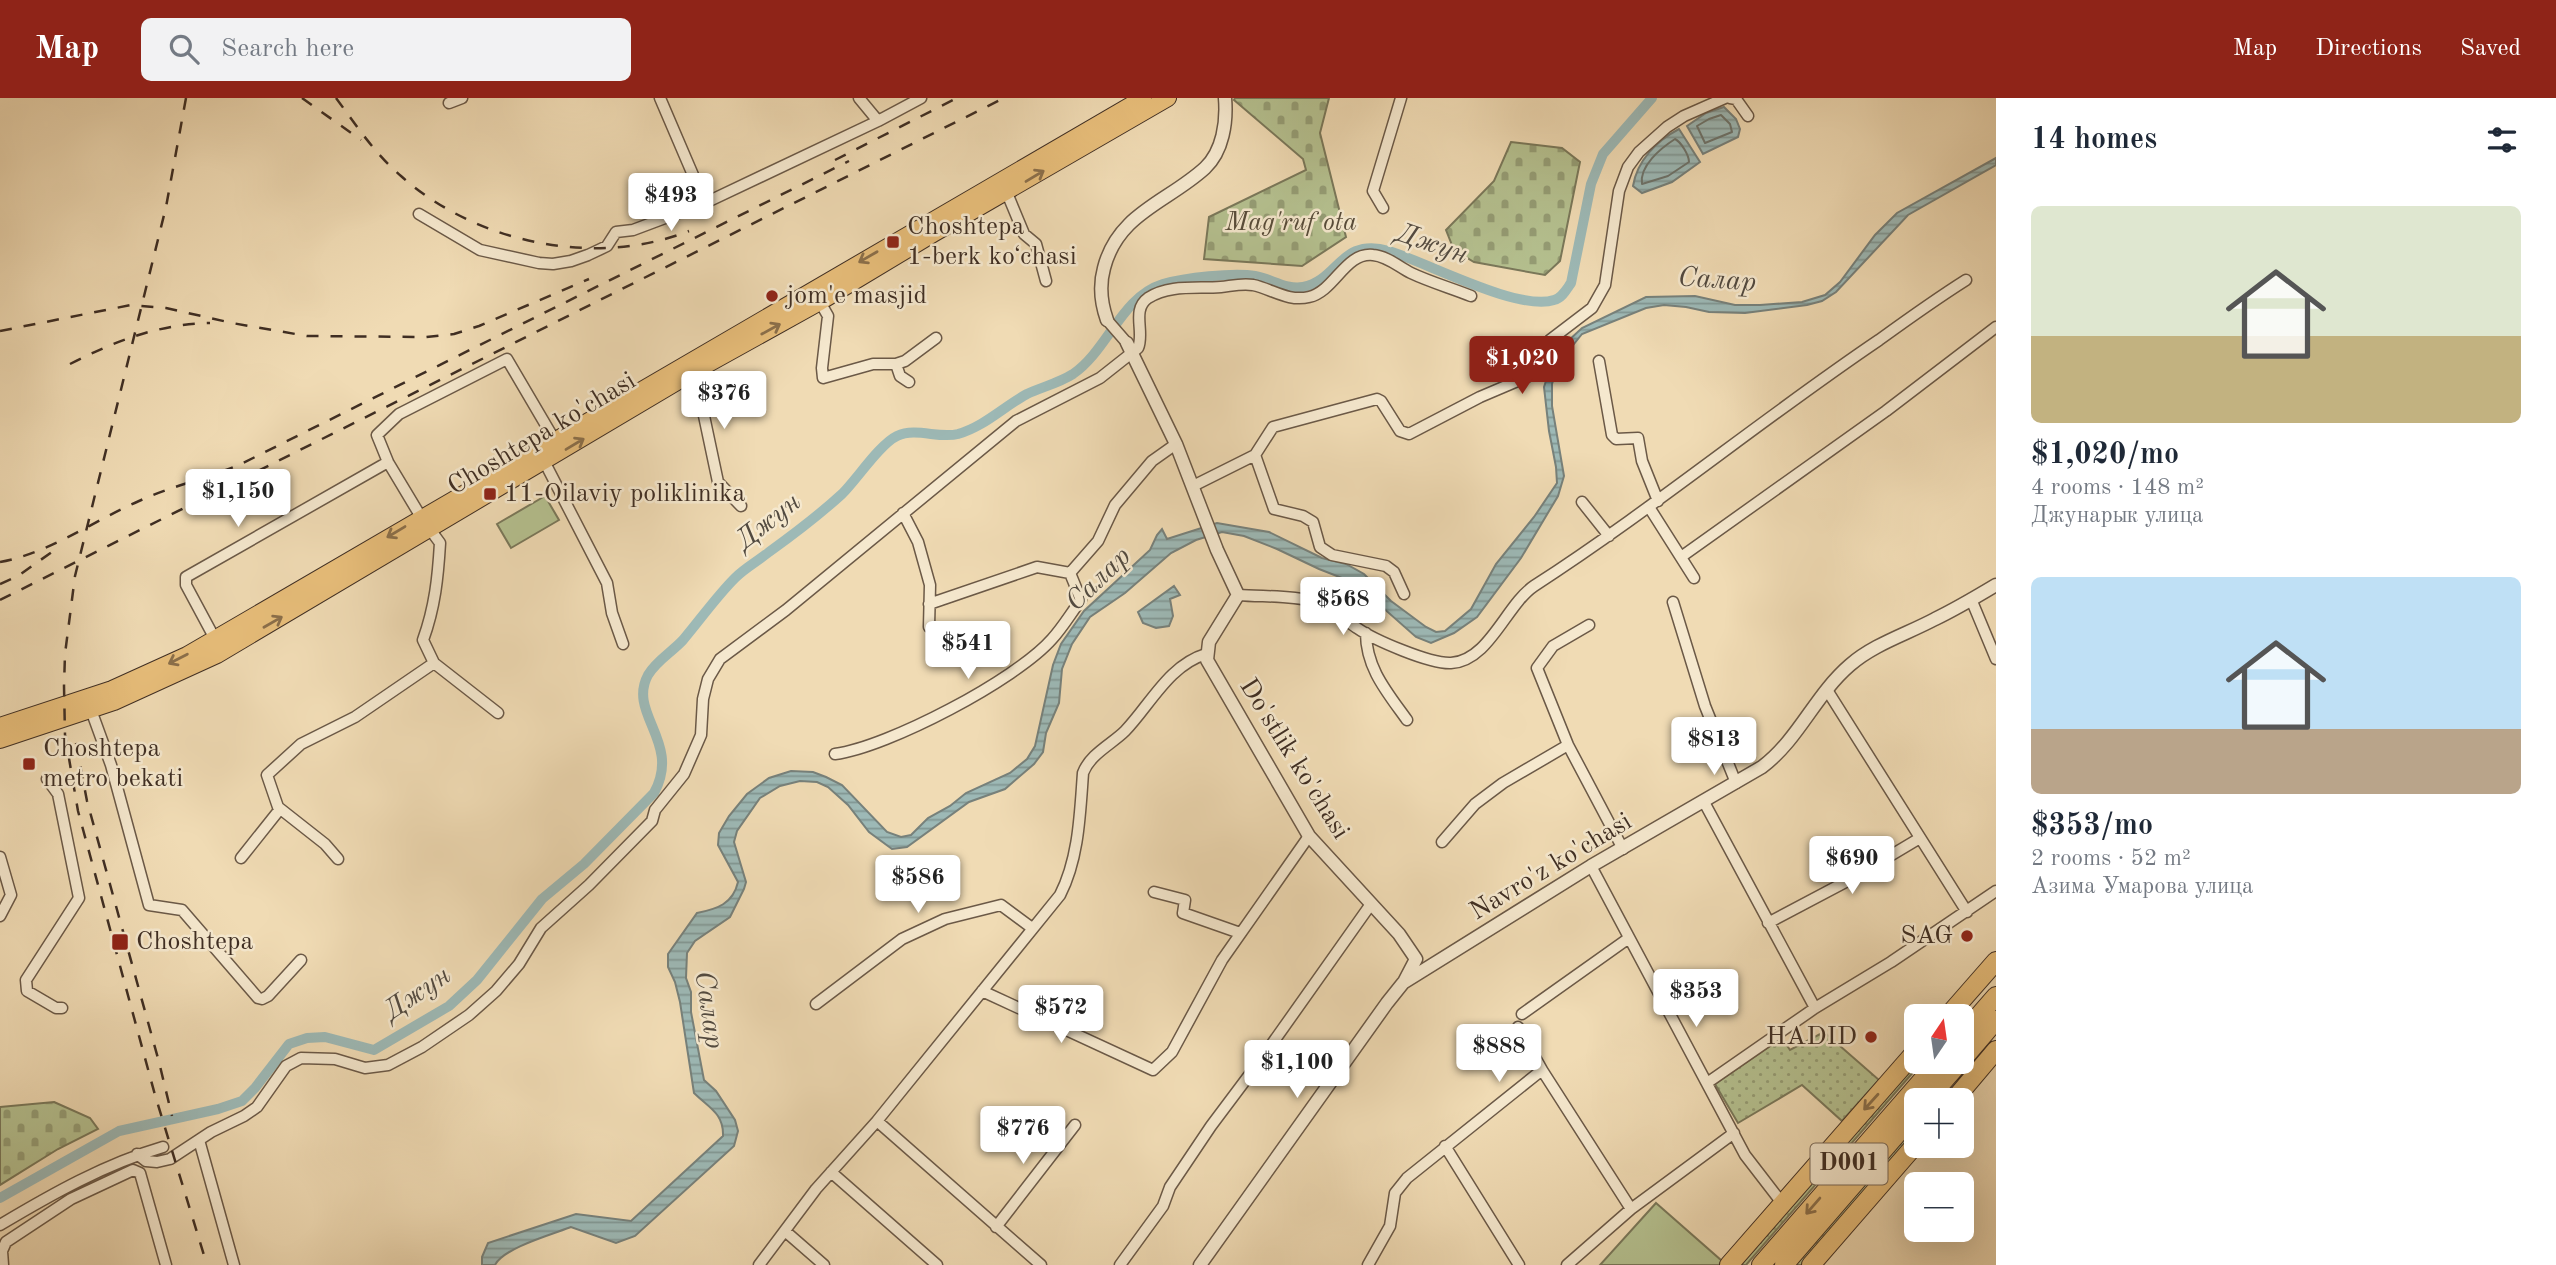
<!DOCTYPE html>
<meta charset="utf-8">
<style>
:root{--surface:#fff;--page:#f2f2f3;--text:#1f2937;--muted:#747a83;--accent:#8f2418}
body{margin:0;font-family:"Old Standard TT",serif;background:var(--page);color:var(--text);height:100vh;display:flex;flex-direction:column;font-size:26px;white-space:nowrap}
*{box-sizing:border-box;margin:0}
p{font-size:23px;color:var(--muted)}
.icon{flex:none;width:38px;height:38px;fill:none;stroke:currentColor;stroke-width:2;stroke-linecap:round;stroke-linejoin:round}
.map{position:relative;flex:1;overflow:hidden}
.sheet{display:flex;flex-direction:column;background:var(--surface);width:560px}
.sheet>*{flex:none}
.needle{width:46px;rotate:13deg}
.fabs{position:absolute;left:1904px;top:906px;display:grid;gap:14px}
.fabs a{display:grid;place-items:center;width:70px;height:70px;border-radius:10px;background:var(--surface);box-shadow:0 7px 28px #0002;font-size:35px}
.price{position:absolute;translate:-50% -60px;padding:0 16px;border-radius:7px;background:#fff;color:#222;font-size:23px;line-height:46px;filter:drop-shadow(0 2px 4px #0008)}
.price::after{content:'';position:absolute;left:50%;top:42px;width:21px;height:16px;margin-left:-10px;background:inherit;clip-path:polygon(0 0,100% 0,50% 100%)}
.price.current{background:var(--accent);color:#fff}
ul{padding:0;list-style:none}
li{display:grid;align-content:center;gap:14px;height:371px;padding:0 35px}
li span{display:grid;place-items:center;height:217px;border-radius:10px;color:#555}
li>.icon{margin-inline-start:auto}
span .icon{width:126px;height:126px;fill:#fffc;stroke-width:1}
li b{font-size:30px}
h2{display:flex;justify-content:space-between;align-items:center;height:84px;padding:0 35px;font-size:30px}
header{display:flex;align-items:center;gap:42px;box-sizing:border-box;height:98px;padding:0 35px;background:var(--accent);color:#fff}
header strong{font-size:33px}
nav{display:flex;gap:38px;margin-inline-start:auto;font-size:24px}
.search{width:490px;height:63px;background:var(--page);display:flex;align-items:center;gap:18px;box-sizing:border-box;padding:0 24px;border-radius:10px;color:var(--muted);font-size:26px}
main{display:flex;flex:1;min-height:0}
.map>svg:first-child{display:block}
.grass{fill:url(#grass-dots);stroke:#7a785a;stroke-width:2}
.cemetery{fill:url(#cemetery-stones);stroke:#7a785a;stroke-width:2}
.pitch{fill:#b5c190;stroke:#7a785a;stroke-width:2}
.water{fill:url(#water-rules);stroke:#77817b;stroke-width:2}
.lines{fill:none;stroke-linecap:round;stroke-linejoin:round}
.shore{stroke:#6e746c;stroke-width:2}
.canal{stroke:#9db9b6;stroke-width:10}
.minor-casing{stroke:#6b5947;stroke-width:13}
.tertiary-casing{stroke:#6b5947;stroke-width:15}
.primary-casing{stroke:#3f2e23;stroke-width:18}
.trunk-casing{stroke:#3f2e23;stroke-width:20}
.minor{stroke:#f5e8ce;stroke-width:10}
.tertiary{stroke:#f5e8ce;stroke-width:12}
.primary{stroke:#e8be7a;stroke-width:16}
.trunk{stroke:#e8be7a;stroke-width:18}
.rail{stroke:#3f2e23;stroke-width:2.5;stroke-dasharray:12 12;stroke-linecap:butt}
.oneway{stroke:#8b6f4a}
.poi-dot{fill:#8f2418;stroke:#f5e8ce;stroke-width:2.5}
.labels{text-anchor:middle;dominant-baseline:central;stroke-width:5;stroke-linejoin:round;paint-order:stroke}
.shield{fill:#f5e8ce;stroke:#766656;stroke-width:2}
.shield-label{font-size:24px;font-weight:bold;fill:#3f2e23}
.park-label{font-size:26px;font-style:italic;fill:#574b39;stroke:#f5e8ce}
.poi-label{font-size:26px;fill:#3f2e23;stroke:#f5e8ce;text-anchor:start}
.street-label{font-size:26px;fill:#3f2e23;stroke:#f5e8ce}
.water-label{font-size:28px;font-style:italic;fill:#524a40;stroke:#f5e8ce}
</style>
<header>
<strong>Map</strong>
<div class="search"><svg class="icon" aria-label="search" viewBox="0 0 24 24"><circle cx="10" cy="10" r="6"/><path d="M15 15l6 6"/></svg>Search here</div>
<nav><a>Map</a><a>Directions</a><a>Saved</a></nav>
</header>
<main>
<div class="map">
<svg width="1996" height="1167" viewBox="0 0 1996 1167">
<defs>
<pattern id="grass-dots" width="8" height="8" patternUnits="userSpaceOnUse" patternTransform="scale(1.75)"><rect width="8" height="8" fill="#b5c190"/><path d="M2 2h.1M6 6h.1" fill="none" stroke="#959d75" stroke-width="1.8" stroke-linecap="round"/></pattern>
<pattern id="cemetery-stones" width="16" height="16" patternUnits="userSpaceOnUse" patternTransform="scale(1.75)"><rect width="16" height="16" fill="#b5c190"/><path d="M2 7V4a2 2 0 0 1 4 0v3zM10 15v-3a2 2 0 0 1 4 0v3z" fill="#959d75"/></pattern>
<pattern id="water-rules" width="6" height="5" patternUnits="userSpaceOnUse" patternTransform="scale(1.75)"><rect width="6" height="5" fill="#9db9b6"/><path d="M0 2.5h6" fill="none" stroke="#819794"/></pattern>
</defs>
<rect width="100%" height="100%" fill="#f0dbb4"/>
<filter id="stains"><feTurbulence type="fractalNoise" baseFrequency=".00286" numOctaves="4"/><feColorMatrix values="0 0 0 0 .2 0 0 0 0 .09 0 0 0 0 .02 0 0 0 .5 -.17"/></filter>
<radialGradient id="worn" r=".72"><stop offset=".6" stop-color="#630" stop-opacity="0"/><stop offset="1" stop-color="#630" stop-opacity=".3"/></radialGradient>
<path class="grass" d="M1824,934L1879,982L1842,1023L1802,987L1738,1025L1715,986L1782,940L1790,952Z
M1916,964H1922L1746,1167H1737Z
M1916,1027V1037L1803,1167H1795Z"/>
<path class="cemetery" d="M1235,0H1329L1320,35L1346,139L1302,168L1204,161L1209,119L1306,72L1303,61L1234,2Z
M1511,44L1562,50L1580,64L1560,163L1545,177L1474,164L1454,152L1446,132L1494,83Z
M54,1004L90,1020L98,1031L58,1051L0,1087V1009Z"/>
<path class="pitch" d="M545,398L559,422L511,450L497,426Z
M1656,1105L1722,1163L1719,1167H1600Z"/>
<path class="water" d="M1724,9L1736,21L1740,31L1738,39L1703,56L1687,28L1706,15Z
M1679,31L1700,64L1672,84L1642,95L1633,88C1637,63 1656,43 1679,31Z
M1996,60V67L1908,117L1836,194L1822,203L1807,207L1745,215L1709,214L1686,209L1664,207L1646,210L1582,236L1558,266L1552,286V308L1564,378L1558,398L1521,460L1477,519L1454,535L1431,545L1416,539L1355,485L1319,471L1277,451L1244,438L1222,434L1196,442L1171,455L1125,495L1090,519L1072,546L1062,571L1059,605L1046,635L1043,654L1034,666L1005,691L969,704L907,749L892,751L869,734L848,707L828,689L817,684L800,683L780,688L760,700L737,733L734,744L746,784L744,791L730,819L695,843L687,855L686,880L691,894V914L704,982L716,993L735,1022L738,1033L734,1048L635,1138L616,1145L571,1129C553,1136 503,1150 495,1167H482V1159L488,1145L576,1116L631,1123L723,1038C724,1015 708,1009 694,995L680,904L675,884L668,869V856L697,815C717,811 733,806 738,784L718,747L719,735L729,718L747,696L769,680L791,673L813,674L826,679L842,687L887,734L901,739L911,737L928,720L950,708L966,695L1010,675L1027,661L1035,648L1053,567L1061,546L1084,513L1150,452L1157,437L1162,431L1167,441L1217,425L1269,434L1322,460L1346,466L1364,476L1391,503L1426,529L1436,534L1445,533L1471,511L1496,466L1534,419L1557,385L1556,369L1549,333L1544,289L1555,255L1582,230L1646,199L1695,198L1735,207H1760L1802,204L1825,197L1840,184L1875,137L1897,115Z
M1174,488L1180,497L1170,501L1173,518L1169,528L1156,530L1143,525L1138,514Z"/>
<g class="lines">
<path class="shore" d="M1721,17L1730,26L1732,34L1705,45L1697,28L1709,21Z
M1675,41C1681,44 1689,57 1689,64L1668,78L1642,86C1639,68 1661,50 1675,41Z"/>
<path class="canal" d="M0,1100L119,1033L218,1011L242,1003L255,990L289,946L307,940L325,939L374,952L449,908L477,882L542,801L584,766L654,695C682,644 627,616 648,577C656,563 672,554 683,542C700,522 716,499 735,480C745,470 758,463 769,454C794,436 819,417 842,396C857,381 880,346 897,338C916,329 939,341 958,336C985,328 1003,309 1027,296C1042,289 1059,285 1073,276C1108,252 1121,199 1163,186C1184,180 1234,174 1255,178C1272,181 1286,192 1303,189C1339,182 1340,139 1389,153C1426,164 1519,214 1554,202C1562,200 1566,192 1571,185L1591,86L1603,56L1652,0"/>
<g class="minor-casing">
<path id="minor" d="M660,0L705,105
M859,0L878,23
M1730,0L1736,1L1748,18
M449,5L462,0
M1007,95L1024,136L1036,146L1046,183
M1383,110L1373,93L1401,0
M419,116L480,152L539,165L553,166L571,163L588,157L607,148L616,134L633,132L705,105L878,23L921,0
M820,204L828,218L822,270L823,280L873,266H896L905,263L936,240
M1107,222L1127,245
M1599,263L1612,337L1616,341L1638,340L1642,363L1658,403
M896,266L900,278L909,284
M692,275L696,280L718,384L741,408
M1255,357L1274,411L1303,418L1313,424L1320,449L1332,457L1386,468L1394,474L1404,496
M544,363L607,485L612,515L623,546
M1193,388L1255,357L1273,329L1377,301L1381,303L1400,333L1409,336L1480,299L1527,279L1550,242L1592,210L1605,187L1619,93L1628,69L1639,54L1667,29L1684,18L1725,0
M1582,404L1609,438
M1649,409L1694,480
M903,415L918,444L930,487L929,529
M1681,459L1886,313L1996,229
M1070,475L1098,443L1115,407L1152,363L1176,346
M1238,497C1262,499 1289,497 1312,503C1330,508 1342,520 1357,530C1374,542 1430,566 1451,565C1489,563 1506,507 1534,488C1653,411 1762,321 1879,242C1908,221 1936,201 1966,182
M1971,501L1996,561
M1673,504L1705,608L1736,685
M929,506L1037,469L1070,475
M1589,527L1553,548L1537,570L1568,647L1623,751
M1366,535C1366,570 1387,594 1407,622
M215,541L186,487V479L388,364
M1827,592L1967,814
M91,612L111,667L149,807L182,812L258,900L262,901L268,898L301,862
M498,615L434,565L423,542C435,509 438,479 440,445L421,419L388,364L377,337L399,316L507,261L554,341
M835,656C888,649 1016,582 1052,541C1063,529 1071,515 1081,502L1070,475
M47,681L58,696L79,800L26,882L27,893L56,910H62
M1704,704L1815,910
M1442,744L1475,706L1503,685L1568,647
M0,759L11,797L0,818
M241,760L280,711
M338,761L325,746L278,709L267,677L301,646L355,619L434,565
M1591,768L1745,1057L1782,1105
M1154,794L1185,802L1183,815L1240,835
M1768,825L1853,780L1920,740
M982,893L1153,972L1172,954L1222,862L1309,738
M816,906L902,841L945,821L1001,807L1032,830
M1522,916L1629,840
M1518,929L1542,972
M1707,985L1815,910L1891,864L1996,793
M877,1023L1041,1167
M199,1042L234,1167
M1445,1048L1519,1167
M137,1056L146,1063L157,1064L170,1061L211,1034L244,1018L257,1009L286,968L301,960L335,961L365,970L388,967L422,949L469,917L496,893L519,866L541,830L589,787L652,723L655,712L684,676L701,637L703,601L708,581L720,561L786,512L1016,323L1100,280L1138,250C1145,234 1131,212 1148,200C1170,186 1197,191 1221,189C1231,188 1242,185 1253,187C1272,191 1288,204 1309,199C1335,193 1345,154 1373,157C1387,158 1399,169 1411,175C1430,184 1451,190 1471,198
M831,1074L937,1167
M0,1127C52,1096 105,1066 163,1049
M996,1129L1075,1027
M785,1133L824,1167
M3,1167L2,1153L6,1144L71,1101L133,1072L140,1075L166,1167
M759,1167L816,1091L877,1023L1060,797C1079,760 1080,715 1083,675C1090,656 1112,646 1125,633C1150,607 1169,567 1206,556
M1120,1167L1163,1108L1170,1089L1211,1028L1262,960L1371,806
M1368,1167L1390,1128L1395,1095L1407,1080L1542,972L1631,1111
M1567,1167L1631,1111L1734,1035"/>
</g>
<g class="tertiary-casing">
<path id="tertiary" d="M1107,222C1101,205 1099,188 1104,170C1118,115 1168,104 1205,70C1223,53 1227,24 1225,0
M1127,245L1176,346L1217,452L1238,497L1209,544L1207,562L1309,738L1399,836L1416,861L1404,884
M1200,1167L1387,905L1403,885L1591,768L1762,669C1799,641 1815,597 1850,567C1874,546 1907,536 1935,521C1956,511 1976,499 1996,487"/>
</g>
<g class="primary-casing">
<path id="primary" d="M0,628L112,591L187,557L1143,0
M0,642L114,604L217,557L692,275L820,204L933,136L1168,0"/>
</g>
<g class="trunk-casing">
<path id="trunk" d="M1947,919L1996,863
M1962,937L1996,898
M1962,962L1996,922
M1926,1003L1960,964
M1953,1003L1996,952
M1729,1167L1916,953
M1761,1167L1938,964
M1784,1167L1916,1014
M1811,1167L1916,1046"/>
</g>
<use href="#minor" class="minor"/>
<use href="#tertiary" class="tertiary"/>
<use href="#primary" class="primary"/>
<use href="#trunk" class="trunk"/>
<path class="rail" d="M186,0L166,109L75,478L65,556L64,588L65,637L78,713L155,997L207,1167
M302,0L361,42
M336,0C356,27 375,56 401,78C476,145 595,170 689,133
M835,62L957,0
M0,233L131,207L166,210L232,225L307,238L426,239L454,236L479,228L589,181
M70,266C115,243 159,226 210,225
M0,464C50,455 93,423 139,403C172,388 208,380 241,366L849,63
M0,486L18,478L56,451
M0,502L1004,0
M76,645L87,703L159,964L172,1018"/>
</g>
<defs><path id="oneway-shaft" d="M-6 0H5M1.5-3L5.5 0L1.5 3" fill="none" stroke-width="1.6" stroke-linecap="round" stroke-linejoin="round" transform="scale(1.75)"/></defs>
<g class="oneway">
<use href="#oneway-shaft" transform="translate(1035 78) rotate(-31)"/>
<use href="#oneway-shaft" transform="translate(868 159) rotate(150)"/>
<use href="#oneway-shaft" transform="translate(771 231) rotate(-29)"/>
<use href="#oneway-shaft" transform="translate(575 346) rotate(-31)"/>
<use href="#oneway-shaft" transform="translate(396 434) rotate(149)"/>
<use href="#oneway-shaft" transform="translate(273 524) rotate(-30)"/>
<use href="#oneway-shaft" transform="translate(178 561) rotate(153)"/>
<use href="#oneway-shaft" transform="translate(1871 1004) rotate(132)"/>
<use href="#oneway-shaft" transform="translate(1813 1108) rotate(131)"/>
</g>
<g class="poi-dot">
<rect x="886" y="137" width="14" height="14" rx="3.5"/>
<circle cx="772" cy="198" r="7"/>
<rect x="483" y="389" width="14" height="14" rx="3.5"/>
<rect x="22" y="659" width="14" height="14" rx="3.5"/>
<circle cx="1967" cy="838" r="7"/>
<rect x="111" y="835" width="18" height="18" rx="3.5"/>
<circle cx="1871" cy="939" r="7"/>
</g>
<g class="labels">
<rect class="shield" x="1810.5" y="1045.5" width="77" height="41" rx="5"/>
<g class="shield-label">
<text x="1849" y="1066">D001</text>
</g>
<g class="park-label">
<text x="1291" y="125">Mag'ruf ota</text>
</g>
<g class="poi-label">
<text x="907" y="129">Choshtepa<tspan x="907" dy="30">1-berk koʻchasi</tspan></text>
<text x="786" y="198">jom'e masjid</text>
<text x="504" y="396">11-Oilaviy poliklinika</text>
<text x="43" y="651">Choshtepa<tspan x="43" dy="30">metro bekati</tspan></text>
<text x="1953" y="838" text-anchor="end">SAG</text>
<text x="136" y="844">Choshtepa</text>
<text x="1857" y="939" text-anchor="end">HADID</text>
</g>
<g class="street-label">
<text transform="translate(542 336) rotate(-31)">Choshtepa ko'chasi</text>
<text transform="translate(1294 661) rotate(58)">Do'stlik ko'chasi</text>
<text transform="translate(1551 769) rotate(-31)">Navro'z ko'chasi</text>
</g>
<g class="water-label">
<text transform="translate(1432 147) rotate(19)">Джун</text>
<text transform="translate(1717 183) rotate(4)">Салар</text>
<text transform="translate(769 424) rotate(-38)">Джун</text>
<text transform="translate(1099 482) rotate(-44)">Салар</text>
<text transform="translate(418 896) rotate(-34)">Джун</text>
<text transform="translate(708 912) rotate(82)">Салар</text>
</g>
</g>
<rect width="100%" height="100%" filter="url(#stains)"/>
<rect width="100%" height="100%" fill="url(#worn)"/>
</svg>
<div class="fabs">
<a><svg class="needle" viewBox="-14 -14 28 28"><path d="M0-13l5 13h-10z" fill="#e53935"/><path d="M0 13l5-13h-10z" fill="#747a83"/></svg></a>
<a>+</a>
<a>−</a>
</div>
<b class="price" style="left:671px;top:135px">$493</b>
<b class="price current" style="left:1522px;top:298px">$1,020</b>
<b class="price" style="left:724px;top:333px">$376</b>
<b class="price" style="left:238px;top:431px">$1,150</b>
<b class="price" style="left:1343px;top:539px">$568</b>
<b class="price" style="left:968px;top:583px">$541</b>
<b class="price" style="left:1714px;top:679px">$813</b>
<b class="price" style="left:1852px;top:798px">$690</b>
<b class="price" style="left:918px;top:817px">$586</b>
<b class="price" style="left:1696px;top:931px">$353</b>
<b class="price" style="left:1061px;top:947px">$572</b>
<b class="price" style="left:1499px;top:986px">$888</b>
<b class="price" style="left:1297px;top:1002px">$1,100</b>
<b class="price" style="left:1023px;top:1068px">$776</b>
</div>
<section class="sheet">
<h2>14 homes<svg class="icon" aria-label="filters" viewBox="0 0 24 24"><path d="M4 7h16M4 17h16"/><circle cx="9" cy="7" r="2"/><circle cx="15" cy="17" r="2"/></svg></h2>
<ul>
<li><span style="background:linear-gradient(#dfe7d0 60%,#c2b280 0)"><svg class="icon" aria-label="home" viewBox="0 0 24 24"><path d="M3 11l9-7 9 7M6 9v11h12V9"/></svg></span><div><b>$1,020/mo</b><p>4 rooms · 148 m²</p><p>Джунарык улица</p></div></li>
<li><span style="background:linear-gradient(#bfe0f5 70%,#b9a48a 0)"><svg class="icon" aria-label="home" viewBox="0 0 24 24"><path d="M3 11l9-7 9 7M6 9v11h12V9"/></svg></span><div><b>$353/mo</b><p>2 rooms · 52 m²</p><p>Азима Умарова улица</p></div></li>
</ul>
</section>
</main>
